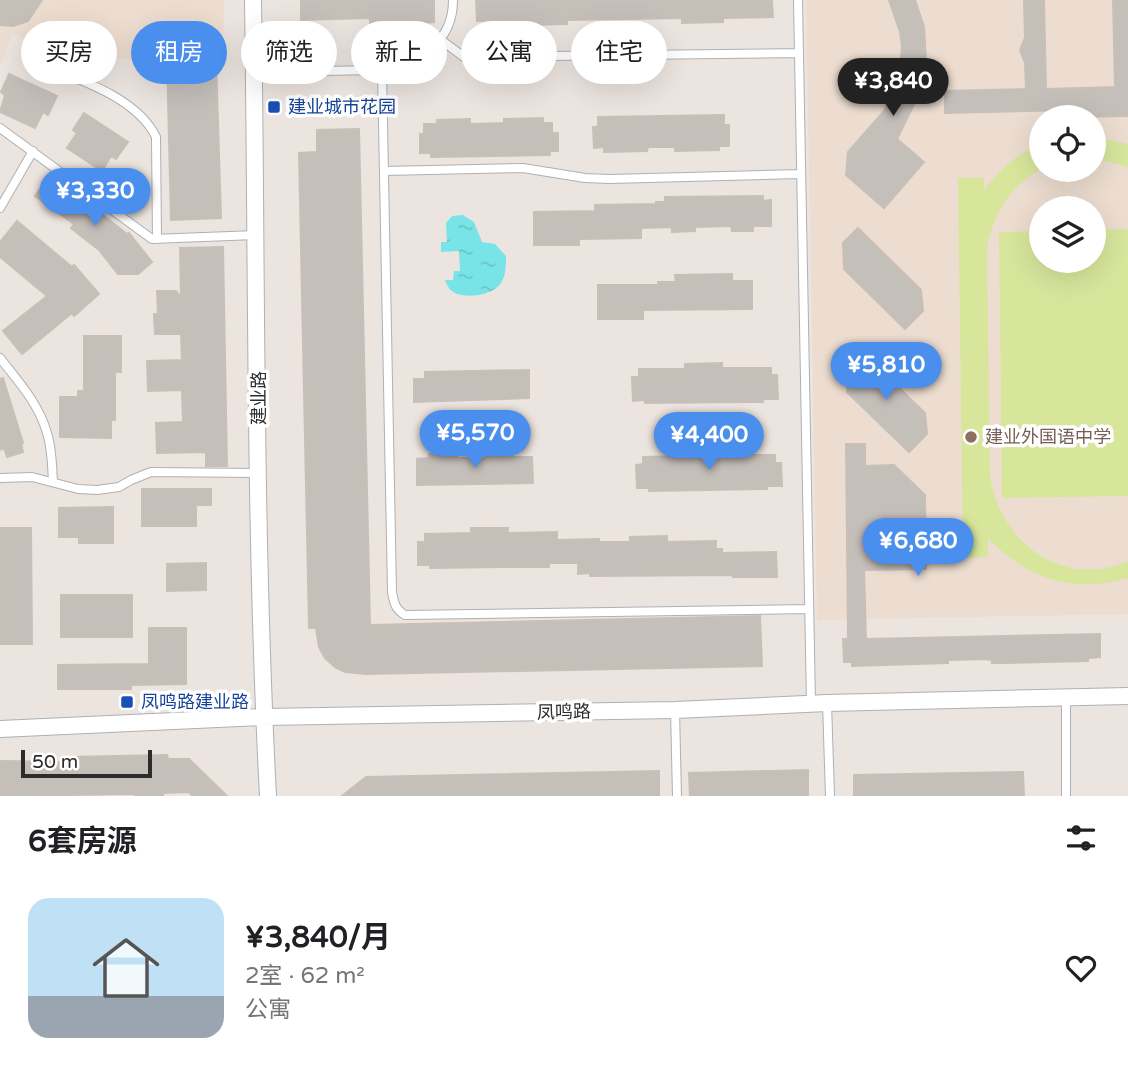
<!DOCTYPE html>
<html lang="zh">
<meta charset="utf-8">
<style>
:root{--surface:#fff;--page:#f6f6f6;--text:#202124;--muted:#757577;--line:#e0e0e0;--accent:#4a8fee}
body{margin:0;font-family:"Varela Round","Noto Sans SC",sans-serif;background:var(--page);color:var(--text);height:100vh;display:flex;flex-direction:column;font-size:26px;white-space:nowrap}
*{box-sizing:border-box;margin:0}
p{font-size:23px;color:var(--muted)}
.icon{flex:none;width:38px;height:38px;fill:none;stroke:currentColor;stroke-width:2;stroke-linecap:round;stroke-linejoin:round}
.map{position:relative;height:796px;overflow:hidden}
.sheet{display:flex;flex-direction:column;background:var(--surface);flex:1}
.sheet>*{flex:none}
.top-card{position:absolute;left:21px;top:21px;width:700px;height:63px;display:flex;gap:14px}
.controls{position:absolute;left:1029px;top:105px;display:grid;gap:14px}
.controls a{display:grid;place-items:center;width:77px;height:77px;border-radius:50%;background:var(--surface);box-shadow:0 7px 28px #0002;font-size:35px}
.scale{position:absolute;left:21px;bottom:18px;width:131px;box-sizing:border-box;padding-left:7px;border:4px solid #2c2c2c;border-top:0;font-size:19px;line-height:24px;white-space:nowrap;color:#2c2c2c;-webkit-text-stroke:5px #fff;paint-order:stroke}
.price{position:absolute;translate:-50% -60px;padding:0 16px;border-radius:24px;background:var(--accent);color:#fff;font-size:23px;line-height:46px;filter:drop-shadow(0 2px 4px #0008)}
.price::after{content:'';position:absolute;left:50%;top:42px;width:21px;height:16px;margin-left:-10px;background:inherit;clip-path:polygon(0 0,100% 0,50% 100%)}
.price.active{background:#222;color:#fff}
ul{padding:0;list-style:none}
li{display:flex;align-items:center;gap:21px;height:175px;padding:0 28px}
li+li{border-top:2px solid var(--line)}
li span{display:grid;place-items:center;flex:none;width:196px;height:140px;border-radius:21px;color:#555}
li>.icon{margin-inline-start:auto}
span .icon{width:84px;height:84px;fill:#fffc;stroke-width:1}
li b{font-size:30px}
h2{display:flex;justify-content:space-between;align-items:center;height:84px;padding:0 28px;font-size:30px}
.chip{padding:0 24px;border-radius:32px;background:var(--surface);box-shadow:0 7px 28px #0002;font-size:24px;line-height:63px}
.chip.active{background:var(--accent);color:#fff}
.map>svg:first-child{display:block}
.education{fill:#edddd0;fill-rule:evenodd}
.pitch{fill:#d8e69c}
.water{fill:url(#water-ripples)}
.building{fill:#c5bfba;stroke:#c8bfb9;stroke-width:2}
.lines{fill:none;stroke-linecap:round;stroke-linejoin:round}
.lane-casing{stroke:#acb1b7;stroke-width:10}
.street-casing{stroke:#acb1b7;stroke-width:18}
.lane{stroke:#fff;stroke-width:8}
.street{stroke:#fff;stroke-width:16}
.transit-dot{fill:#1a4fb4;stroke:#fff;stroke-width:2.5}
.education-dot{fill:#8d6e63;stroke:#fff;stroke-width:2.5}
.labels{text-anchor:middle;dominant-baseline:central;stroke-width:7;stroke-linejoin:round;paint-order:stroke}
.transit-label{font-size:18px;fill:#164399;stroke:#fff;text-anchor:start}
.street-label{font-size:18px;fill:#2c2c2c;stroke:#fff}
.education-label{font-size:18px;fill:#785e54;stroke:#fff;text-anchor:start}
</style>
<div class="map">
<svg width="1128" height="796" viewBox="0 0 1128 796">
<defs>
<pattern id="water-ripples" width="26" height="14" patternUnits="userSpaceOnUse" patternTransform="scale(1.75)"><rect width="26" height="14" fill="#79e4e7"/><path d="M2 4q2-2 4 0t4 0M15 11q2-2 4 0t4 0" fill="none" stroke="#69c4c6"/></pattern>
</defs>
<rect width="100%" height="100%" fill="#ece4df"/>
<path class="education" d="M0,0H224L223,56L87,60L12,34L0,66Z
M806,0H1128V614L817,620ZM1041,117H1094V170H1041ZM1041,208H1094V261H1041Z"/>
<path class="pitch" d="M1094,137L1128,144V167L1094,158Z
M1041,144V169C1010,186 993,214 987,248L990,475C999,541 1062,590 1128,561V578C1075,594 1026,579 988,538V557L963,558L958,178H984V190C1000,170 1017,153 1041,144Z
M1128,229V496L1002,498L999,232L1041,231V261H1094V230Z"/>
<path class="water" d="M463,215L474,222L482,242L495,244L506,256C506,265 506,275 501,283C493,295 468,299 455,293C449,290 447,285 445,280H453L454,271H460L459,251L441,252V242H447L446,223L452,216Z"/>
<path class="building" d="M0,0H42L28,21L13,26L0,25Z
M301,0H434V22L424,23V26H378V23H370V18L301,20Z
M476,0H772L773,17L723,18V22L682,23V18L567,20V24L526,25V20L477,21Z
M889,0H915L924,27L926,61L923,86L897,139L924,162L884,208L846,175L848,152L885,110L900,73L902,46L900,32Z
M1024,0H1044L1046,89L1115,87L1113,0H1128V116L1072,117V110L945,113V91L1026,89L1025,63L1020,50L1025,38Z
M216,59L221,218L171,220L167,60Z
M9,74L57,96L48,115L43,112L35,128L0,112L5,95L1,92Z
M84,113L128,142L116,159L111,156L102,171L67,148L77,133L73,130Z
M724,115V125H729V146H719V150L675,151V147H648L647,151L604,152V147L594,148L593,127H598V117Z
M543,118V123H552V133H558V151H550V155L431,157V153H420V134H424V124H437V120L470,119V124L504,123V119Z
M359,129L370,625L760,616L762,666L366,674L345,672L336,668L325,658L319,647L316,628H309L299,153L317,152V130Z
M51,174L127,234L129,233L152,262L138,274H118L99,250L71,228L74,224L35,196Z
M763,196V201L771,200V226H753V231H732L731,226L695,227V231L672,232V227L641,228V238L579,239V245H534V212L595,211V205L656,204V202H665V197Z
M17,221L72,267L74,265L99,294L74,316L72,313L22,354L3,331L47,296L0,257V242Z
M858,228L921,290L923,311L905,329L844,269L843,243Z
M223,247L227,466H206V452L157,453L156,423L183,422L182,390L148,391L147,361L182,360L181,334H155L154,314H158L157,291H176L181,297L180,248Z
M732,274V281H752V309L643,310V319H598V285H658V282H676L675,275Z
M84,336H121V372H115V420H111V438L60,437V397H78V391H84Z
M861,351L925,413L927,434L909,452L847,392V366Z
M722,363V368H771V375H777L778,399H763V402H749L645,403V400L633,401L632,377H639V369H685V364Z
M529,370V398L414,402V379H425V372Z
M3,378L23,443H21L23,452L7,457L4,448L0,450V379Z
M846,444H865V466L894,465L925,495L926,569L864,570L866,639L1100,634V657L1088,658V661L1007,663H992V660L984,659L948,660V663L852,666V662H844L843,639H848Z
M726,450V455H775V463H781L782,486H767V489L649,491V488H637L636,465L643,464V457L689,456V451Z
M486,452H513V457H532L533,483L417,485V459L429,458V454H457V458H486Z
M142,489H211V505H196V526H142Z
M113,507V543H79V537H59V508Z
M0,528H31L32,644H0Z
M471,528H508V533L557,532V540L599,539V542H630V537L667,536V542L716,541V549H722V553L776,552L777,577H733L732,575L590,576V573L578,574V563H549V567H503L430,568V565H418V542H425V534L471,533Z
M206,563V590L167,591V564Z
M61,595H132V637H61Z
M149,628H186V684L131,685V689H58V665L149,664Z
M167,755L168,759H189L227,796H193L189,792L163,793V796H135V794L0,796V761L67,762V757Z
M808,770V796H690L689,773Z
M659,771V796H342L366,777Z
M1023,772L1024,796H854V775Z"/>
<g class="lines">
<g class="lane-casing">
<path id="lane" d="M798,0L811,704
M441,40L464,57L799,53
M31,60C71,77 136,95 156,137L157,239
M382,70L392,592C394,603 395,609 405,615L809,609
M254,72L382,70C420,59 453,44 453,0
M0,128L152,239L257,235
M384,171L523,168L585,178L610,179L800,174
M0,208L33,151
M0,358C18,381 39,404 47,433C52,448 52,466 53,482
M0,478L32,477L78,489L97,490L119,487L131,480L151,472L258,473
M1066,696V796
M827,703L830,796
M675,710L677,796"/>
</g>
<g class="street-casing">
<path id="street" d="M253,0C257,265 254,531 268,796
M0,729L264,717L675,710L827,703L1128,696"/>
</g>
<use href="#lane" class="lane"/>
<use href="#street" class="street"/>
</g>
<g class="transit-dot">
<rect x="267" y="100" width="14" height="14" rx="3.5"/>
<rect x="120" y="695" width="14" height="14" rx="3.5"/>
</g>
<circle class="education-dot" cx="971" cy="437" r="7"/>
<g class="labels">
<g class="transit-label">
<text x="288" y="107">建业城市花园</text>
<text x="141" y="702">凤鸣路建业路</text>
</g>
<g class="street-label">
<text transform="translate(259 398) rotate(-90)">建业路</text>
<text transform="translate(564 712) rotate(-1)">凤鸣路</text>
</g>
<g class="education-label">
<text x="985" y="437">建业外国语中学</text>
</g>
</g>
</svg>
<div class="controls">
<a><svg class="icon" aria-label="locate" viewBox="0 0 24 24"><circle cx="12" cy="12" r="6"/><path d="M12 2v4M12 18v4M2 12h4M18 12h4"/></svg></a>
<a><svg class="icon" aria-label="layers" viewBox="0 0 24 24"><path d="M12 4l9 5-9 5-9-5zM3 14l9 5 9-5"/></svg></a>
</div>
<div class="scale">50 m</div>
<b class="price active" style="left:893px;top:118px">¥3,840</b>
<b class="price" style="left:95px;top:228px">¥3,330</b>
<b class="price" style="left:886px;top:402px">¥5,810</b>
<b class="price" style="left:475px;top:470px">¥5,570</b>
<b class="price" style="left:709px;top:472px">¥4,400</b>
<b class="price" style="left:918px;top:578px">¥6,680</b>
<div class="top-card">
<a class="chip">买房</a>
<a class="chip active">租房</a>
<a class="chip">筛选</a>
<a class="chip">新上</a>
<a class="chip">公寓</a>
<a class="chip">住宅</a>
</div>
</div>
<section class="sheet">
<h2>6套房源<svg class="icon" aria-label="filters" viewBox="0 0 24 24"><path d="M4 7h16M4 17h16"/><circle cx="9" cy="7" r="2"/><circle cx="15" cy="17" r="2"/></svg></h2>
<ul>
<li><span style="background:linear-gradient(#bfe0f5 70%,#9aa5b1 0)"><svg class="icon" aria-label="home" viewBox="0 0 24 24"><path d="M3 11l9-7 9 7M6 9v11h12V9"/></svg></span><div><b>¥3,840/月</b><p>2室 · 62 m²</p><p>公寓</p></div><svg class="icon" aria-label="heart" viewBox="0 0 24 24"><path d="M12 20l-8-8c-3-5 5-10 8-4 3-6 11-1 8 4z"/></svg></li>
</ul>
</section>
